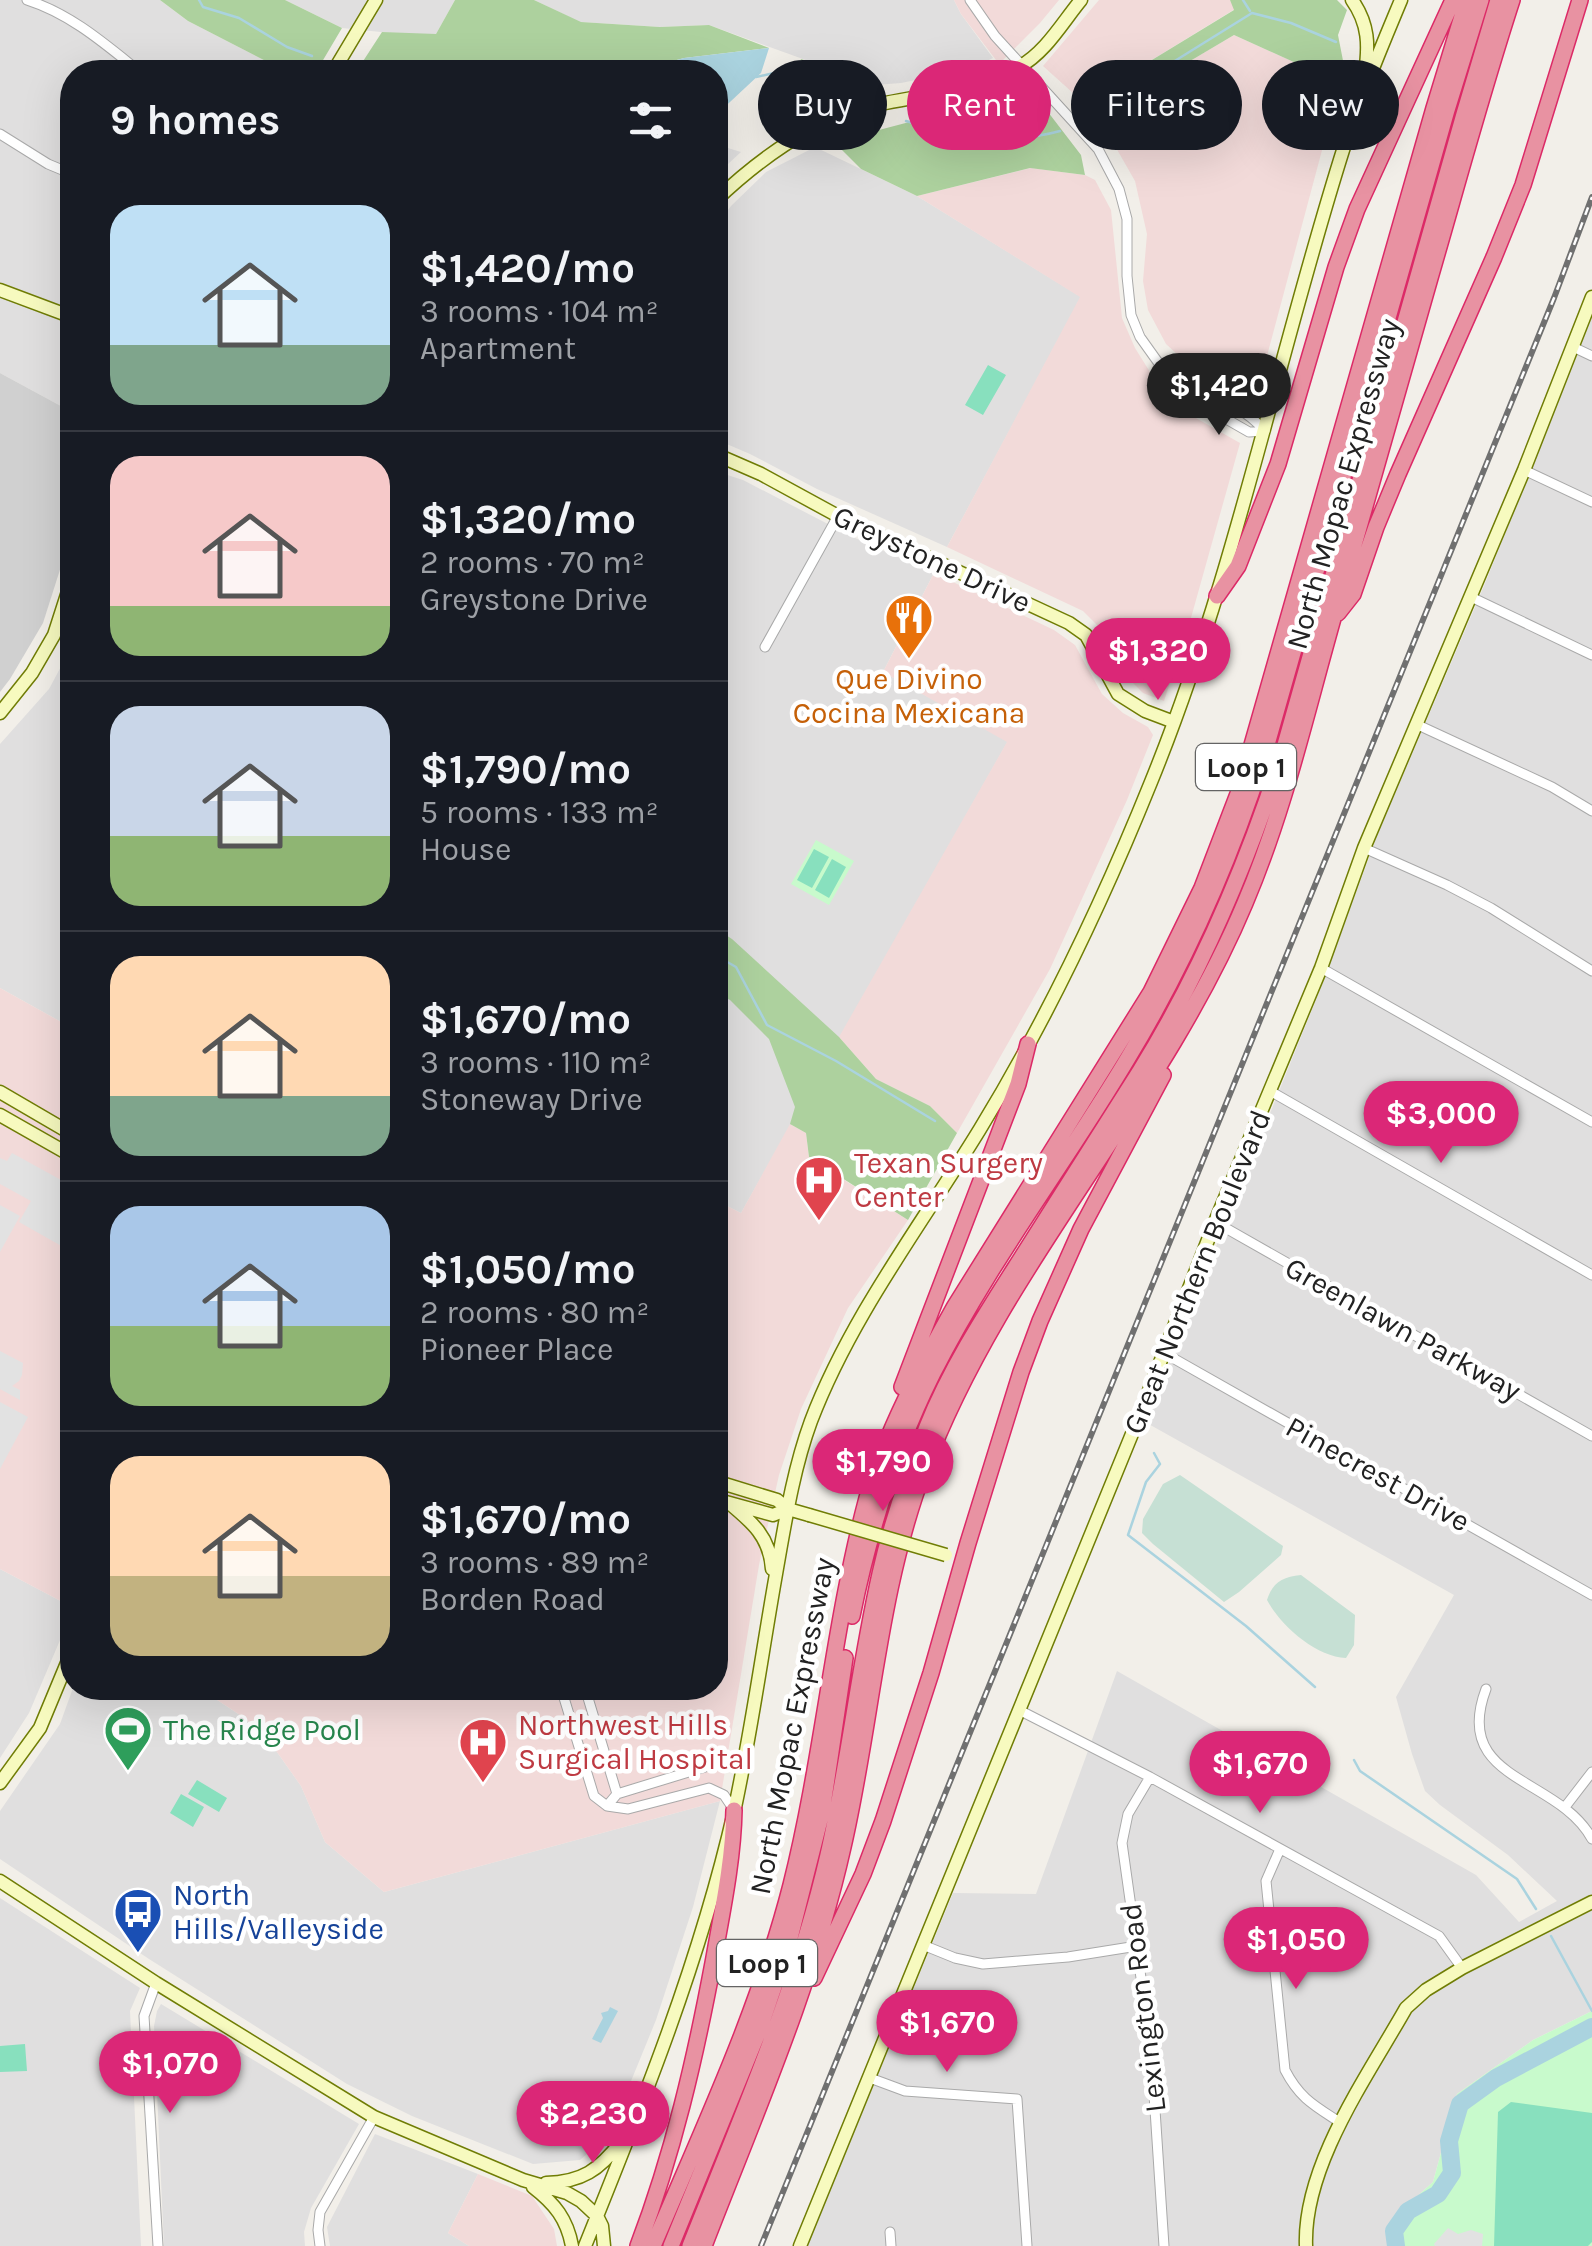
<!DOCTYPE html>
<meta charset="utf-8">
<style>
:root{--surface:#171b24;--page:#20242c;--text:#f1f3f6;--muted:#9ea1a6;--line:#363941;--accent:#db2777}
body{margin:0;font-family:Karla,sans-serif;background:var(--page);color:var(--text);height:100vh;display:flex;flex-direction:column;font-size:38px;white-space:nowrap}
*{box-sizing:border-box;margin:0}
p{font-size:32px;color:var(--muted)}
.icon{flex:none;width:55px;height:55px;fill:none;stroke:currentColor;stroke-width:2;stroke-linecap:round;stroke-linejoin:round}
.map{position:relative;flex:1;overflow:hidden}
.panel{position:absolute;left:60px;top:60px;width:668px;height:1640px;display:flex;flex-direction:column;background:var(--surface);border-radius:40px;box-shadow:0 10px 40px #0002}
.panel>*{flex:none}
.top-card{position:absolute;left:758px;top:60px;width:682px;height:90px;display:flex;gap:20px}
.price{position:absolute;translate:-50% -85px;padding:0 22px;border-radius:35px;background:var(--accent);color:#fff;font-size:32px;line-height:65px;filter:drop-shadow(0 2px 5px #0008)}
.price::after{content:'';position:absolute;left:50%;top:60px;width:30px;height:22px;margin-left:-15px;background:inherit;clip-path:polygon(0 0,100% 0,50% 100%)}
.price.active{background:#222;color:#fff}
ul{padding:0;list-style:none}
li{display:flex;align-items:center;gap:30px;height:250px;padding:0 50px}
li+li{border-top:2px solid var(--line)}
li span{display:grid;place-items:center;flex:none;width:280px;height:200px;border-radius:30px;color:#555}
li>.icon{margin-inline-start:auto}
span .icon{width:120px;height:120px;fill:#fffc;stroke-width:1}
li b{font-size:42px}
h2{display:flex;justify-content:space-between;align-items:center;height:120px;padding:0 50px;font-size:42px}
.tag{padding:0 35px;border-radius:45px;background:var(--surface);box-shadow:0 10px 40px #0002;font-size:35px;line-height:90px}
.tag.active{background:var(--accent);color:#fff}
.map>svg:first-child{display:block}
.residential{fill:#e0dfdf}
.commercial{fill:#f2dad9}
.religious{fill:#d0d0d0}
.forest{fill:#add19e}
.wetland{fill:#c6e0d4}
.park{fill:#c8facc}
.pitch{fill:#88e0be}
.parking{fill:#e2e2e2}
.water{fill:#aad3df}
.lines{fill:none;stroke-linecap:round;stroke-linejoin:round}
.stream{stroke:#aad3df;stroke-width:2.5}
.river{stroke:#aad3df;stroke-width:18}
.street-casing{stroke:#a9a9a9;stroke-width:11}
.secondary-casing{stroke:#707d05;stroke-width:15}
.highway-casing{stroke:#dc2a67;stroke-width:18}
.street{stroke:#fff;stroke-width:9}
.secondary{stroke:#f7fabf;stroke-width:12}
.highway{stroke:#e892a2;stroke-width:15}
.rail-casing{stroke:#707070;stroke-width:6}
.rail{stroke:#fff;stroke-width:2.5;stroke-dasharray:8;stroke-linecap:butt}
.secondary-bridge-casing{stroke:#707d05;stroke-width:15;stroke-linecap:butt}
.secondary-bridge{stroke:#f7fabf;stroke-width:12}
.labels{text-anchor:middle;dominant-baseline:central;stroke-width:9;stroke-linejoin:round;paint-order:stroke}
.shield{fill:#fff;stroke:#646464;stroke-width:2.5}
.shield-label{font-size:28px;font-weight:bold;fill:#222}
.street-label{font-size:30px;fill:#222;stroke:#fff}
.food-label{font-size:30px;fill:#c56008;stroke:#fff}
.health-label{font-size:30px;fill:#be3a42;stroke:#fff;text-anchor:start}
.leisure-label{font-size:30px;fill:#27864d;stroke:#fff;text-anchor:start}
.transit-label{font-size:30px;fill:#164399;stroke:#fff;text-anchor:start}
</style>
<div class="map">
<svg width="1592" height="2246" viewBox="0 0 1592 2246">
<rect width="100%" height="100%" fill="#f2efe9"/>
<path class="residential" d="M0,0H160L188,21L287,72H72V412L0,373Z
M285,0H455L436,34H400L342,28Z
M534,0H954L961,14L993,58L970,69L901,83L875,85L709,25L660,27L580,22Z
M715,144L741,152L715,176Z
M815,147L917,196L1081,297L947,547L817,489L750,454L715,439V227L731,206L766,172Z
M1592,317V2011L1533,2040L1457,2094L1433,2182L1392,2219V2246H807L953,1893L1036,1894L1117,1671L1476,1875L1519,1922L1557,1901L1508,1855L1440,1805L1425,1791L1412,1754L1396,1697L1454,1595L1145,1422L1322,985L1377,836L1484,586Z
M715,471L743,480L853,537L934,573L883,672L1008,741L741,1213L715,1200Z
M72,646V1028L0,988V744L49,689Z
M0,1569L72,1607V1612L29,1713L0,1758Z
M73,1688H199L243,1717L265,1735L301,1786L325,1842L384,1892L720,1801L693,1907L656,2020L609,2135L580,2160L533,2164L412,2116L347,2084L149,1959L0,1859V1811L60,1724Z
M0,1898L140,1988L130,2011L141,2246H0Z
M161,2004L359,2124L311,2208L304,2232L305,2246H164L154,2026L157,2011Z
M375,2134L478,2174L448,2233L469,2246H330L327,2227Z"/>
<path class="commercial" d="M954,0H1059L1040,23L999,64L961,14Z
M1099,0H1230L1235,9L1083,102L1043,66Z
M1234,35L1340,83L1256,397L1192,368L1166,344L1148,310L1143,281L1147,234L1135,181L1115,146L1094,118Z
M1031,168L1085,175L1095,180L1111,210L1122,318L1135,348L1150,372L1187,413L1240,443L1189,625L1164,701L1143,693L1122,672L1101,629L1083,611L947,547L1080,297L917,196Z
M934,573L1054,630L1075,645L1102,694L1123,713L1148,727L1153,735L1127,800L1050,969L957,1133L930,1106L876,1079L839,1037L1007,742L883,672Z
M0,988L72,1028V1607L0,1569Z
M790,1124L806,1133L809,1158L908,1220L848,1308L801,1409L779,1475L759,1565L720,1801L384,1892L325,1842L301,1786L265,1735L243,1717L199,1688H715V1200L741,1213Z
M478,2174L532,2196L554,2229L557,2246H469L448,2233Z"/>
<path class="religious" d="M0,373L72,412V532L43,623L10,679L0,692Z"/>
<path class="forest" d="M160,0H285L342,28L316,72H287L188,21Z
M455,0H534L581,22L660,27L709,25L769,48L684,58L633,72H356L382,32L436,34Z
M1230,0H1337L1347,10L1338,35L1346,76L1340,83L1234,35L1094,118L1083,102L1234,10Z
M801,59L875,85L837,99L793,85Z
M1048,112L1081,155L1085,175L1030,168L917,196L861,169L842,150L841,140L936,115H981L1013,122Z
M715,928L732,939L839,1037L876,1079L930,1106L957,1133L908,1220L809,1157L806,1133L790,1124L795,1107L769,1039L730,1000L715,992Z"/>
<path class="wetland" d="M1180,1475L1283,1546L1281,1555L1239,1592L1224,1602L1153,1544L1142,1533L1143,1519L1163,1484Z
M1301,1575L1355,1615L1354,1645L1346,1658C1316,1657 1280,1625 1267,1600C1273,1582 1282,1577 1301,1575Z"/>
<path class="park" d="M816,840L854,861L829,905L791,884Z
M1592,2011V2246H1392V2219L1433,2182L1457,2094L1533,2040Z"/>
<path class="pitch" d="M988,365L1006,375L983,415L965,405Z
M814,849L829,857L812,888L797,880Z
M832,859L846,867L829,898L815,890Z
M197,1780L227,1798L219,1812L188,1794Z
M181,1794L204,1807L193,1827L170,1813Z
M25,2044L27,2071L0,2072V2046Z
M1511,2102L1592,2113V2242L1588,2246H1494L1498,2112Z"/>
<path class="parking" d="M12,1153L72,1186V1252L19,1222L31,1201L0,1184V1158L7,1161Z
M0,1205L20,1216L0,1252Z
M0,1351L23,1363L22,1375L19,1381L12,1386L20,1390V1400L0,1389Z
M0,1402L28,1417L0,1469Z
M1448,2228L1458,2234L1471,2230L1483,2234L1482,2246H1435L1434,2244Z"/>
<path class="water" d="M769,48L761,73L715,116V72H633L684,58Z
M610,2007L618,2011L601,2043L592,2039L603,2018L601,2013L608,2011Z"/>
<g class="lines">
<path class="stream" d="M199,0L203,7L239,18L287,47L312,56
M1243,0L1250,11
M366,67L438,69L461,72
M756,77L774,73L802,81
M1091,113L1252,13L1291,23L1336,42
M906,121C923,126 941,134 958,138C984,143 1035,138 1060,131
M715,955L736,967L767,1025L836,1061L935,1121
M1154,1453L1160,1464L1146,1482L1128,1535L1246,1626L1315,1687
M1354,1760L1360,1771L1517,1879L1536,1909
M1551,1936L1592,2011"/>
<path class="river" d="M1396,2246L1394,2231L1408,2211L1438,2194L1452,2173L1449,2141L1460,2104L1496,2078L1592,2027"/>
<g class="street-casing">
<path id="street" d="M27,0C71,14 105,44 140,72
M970,0L995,36L1098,149L1119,189L1127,219V276L1131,315L1140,337L1160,365L1180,383L1200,396L1207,408L1249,432L1265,431
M0,134L48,164L72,174
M1573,347L1592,356
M1200,396C1226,399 1248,412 1265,431
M1524,470L1592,502
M1471,597L1592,655
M765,647L838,516
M1418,725L1552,787L1592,811
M1364,848L1447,885L1491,908L1592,971
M1321,968L1592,1122
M1270,1091L1592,1275
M1215,1222L1592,1436
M1164,1353L1592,1595
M561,1688L594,1796L607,1806L628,1809L709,1788L724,1795L734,1810
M585,1688L617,1794
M1486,1689C1451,1782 1558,1776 1592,1839
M1019,1710L1150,1777L1439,1936L1462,1968
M1150,1777L1128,1814L1122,1843L1151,2049L1164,2246
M607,1806L617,1794L744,1755
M1565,1807L1592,1772
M1280,1849L1266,1881L1285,2070C1300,2099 1315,2106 1341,2123
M923,1945L955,1958L983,1964L1068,1957L1137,1946
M156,1983L144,2016L158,2246
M870,2078L905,2091L1017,2099L1027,2246
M890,2232L891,2246
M320,2246L318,2230L320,2212L374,2117"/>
</g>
<g class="secondary-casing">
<path id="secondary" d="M1352,0C1369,24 1369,46 1365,73
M333,72L376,0
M715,201C757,161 806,124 863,108C916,94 970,95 1019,67C1046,52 1062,23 1081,0
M0,290L72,317
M715,454L761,474L838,516L1069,623L1086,635L1118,694L1145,711L1174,722
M0,713L32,673L54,635L72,579
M0,1092L72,1134
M0,1115L72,1156
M715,1481L777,1500L788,1509L809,1515
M715,1499L773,1515L788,1509
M729,1503C752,1522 770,1537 772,1569
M0,1783L40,1728L72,1651
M0,1881L156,1983L374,2117L523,2180L567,2193L581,2201L597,2216L602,2226L604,2246
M546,2183C582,2182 599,2170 621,2142
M533,2187C555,2204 567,2219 572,2246
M585,2246C642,2105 700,1961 734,1812C751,1734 762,1653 776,1574C785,1523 793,1470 811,1421C851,1316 922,1224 980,1129C1047,1019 1103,901 1151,782C1235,576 1277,358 1344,147C1360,97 1381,48 1401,0
M800,2246L1134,1429L1215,1222L1321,968L1364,848L1524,470L1592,297
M1306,2246C1303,2166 1367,2077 1406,2008L1426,1990L1462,1968L1592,1902"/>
</g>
<g class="highway-casing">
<path id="highway" d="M1217,596L1238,566L1278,464L1336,267L1357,209L1453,0
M1338,613L1353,594L1376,527L1398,474L1494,257L1523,185L1580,0
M902,1387L1018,1084L1028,1044
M852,1616C869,1532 895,1449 933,1373C989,1262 1065,1164 1128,1058C1187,960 1232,857 1266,748L1447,110L1481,0
M814,1978L863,1874L883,1821L931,1673L968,1543L1021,1372L1040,1321L1081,1229L1163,1075
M638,2246C673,2154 695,2059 713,1963C722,1912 733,1861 734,1810
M653,2246C703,2128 759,2010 791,1885C823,1758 833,1625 867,1498C886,1431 921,1367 955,1306L1151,992L1202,888L1238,794L1434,108L1467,0
M671,2246L760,2028L789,1942L822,1812L845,1658
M690,2246C741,2118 797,1990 828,1855C849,1762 859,1667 880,1574C891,1524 908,1475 927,1427C951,1367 987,1312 1022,1257C1061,1195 1101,1133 1140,1071C1202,971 1247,864 1283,752L1464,114L1498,0
M704,2246C755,2114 812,1985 843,1847C872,1722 878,1591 924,1470C1001,1265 1161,1104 1245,903C1285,809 1306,713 1334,615C1366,503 1398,391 1430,278C1457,185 1482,92 1512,0"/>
</g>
<use href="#street" class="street"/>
<use href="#secondary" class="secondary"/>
<use href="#highway" class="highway"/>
<g class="rail-casing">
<path id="rail" d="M761,2246L1554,298L1592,197"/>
</g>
<use href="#rail" class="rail"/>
<g class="secondary-bridge-casing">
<path id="secondary-bridge" d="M809,1515L946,1555"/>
</g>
<use href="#secondary-bridge" class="secondary-bridge"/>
</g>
<defs>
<g id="restaurant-pin" transform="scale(2.5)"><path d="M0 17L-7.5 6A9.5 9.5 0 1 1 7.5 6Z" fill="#e8710a" stroke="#fff"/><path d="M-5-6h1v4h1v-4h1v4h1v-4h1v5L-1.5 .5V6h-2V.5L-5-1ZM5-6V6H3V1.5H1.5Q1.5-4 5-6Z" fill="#fff"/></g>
<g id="hospital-pin" transform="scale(2.5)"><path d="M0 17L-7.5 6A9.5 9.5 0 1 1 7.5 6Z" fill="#e0444e" stroke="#fff"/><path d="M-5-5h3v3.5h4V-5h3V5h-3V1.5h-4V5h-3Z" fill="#fff"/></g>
<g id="stadium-pin" transform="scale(2.5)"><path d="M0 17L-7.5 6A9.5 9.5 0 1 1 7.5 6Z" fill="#2e9e5b" stroke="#fff"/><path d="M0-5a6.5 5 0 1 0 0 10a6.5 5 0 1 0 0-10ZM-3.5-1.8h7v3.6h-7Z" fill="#fff"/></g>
<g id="bus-pin" transform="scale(2.5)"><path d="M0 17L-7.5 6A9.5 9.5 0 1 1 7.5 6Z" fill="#1a4fb4" stroke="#fff"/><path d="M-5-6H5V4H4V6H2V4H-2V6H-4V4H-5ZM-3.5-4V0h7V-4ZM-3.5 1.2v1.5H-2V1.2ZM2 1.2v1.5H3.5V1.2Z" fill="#fff"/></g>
</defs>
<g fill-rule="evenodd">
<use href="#restaurant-pin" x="909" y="618"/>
<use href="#hospital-pin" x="819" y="1180"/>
<use href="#stadium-pin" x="128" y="1730"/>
<use href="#hospital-pin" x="483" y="1742"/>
<use href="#bus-pin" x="138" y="1912"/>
</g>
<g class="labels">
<g class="shield">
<rect x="1196" y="744" width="100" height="46" rx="8"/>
<rect x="717" y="1940" width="100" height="46" rx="8"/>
</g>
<g class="shield-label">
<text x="1246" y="767">Loop 1</text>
<text x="767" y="1963">Loop 1</text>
</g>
<g class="street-label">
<text transform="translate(1343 484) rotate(-74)">North Mopac Expressway</text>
<text transform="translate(932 559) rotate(25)">Greystone Drive</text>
<text transform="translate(1197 1272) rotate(-68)">Great Northern Boulevard</text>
<text transform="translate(1403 1329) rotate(29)">Greenlawn Parkway</text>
<text transform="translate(1378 1474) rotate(29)">Pinecrest Drive</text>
<text transform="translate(792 1726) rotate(-79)">North Mopac Expressway</text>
<text transform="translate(1143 2008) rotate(-97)">Lexington Road</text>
</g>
<g class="food-label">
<text x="909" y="679">Que Divino<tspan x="909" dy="34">Cocina Mexicana</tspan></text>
</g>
<g class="health-label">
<text x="854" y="1163">Texan Surgery<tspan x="854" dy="34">Center</tspan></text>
<text x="518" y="1725">Northwest Hills<tspan x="518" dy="34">Surgical Hospital</tspan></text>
</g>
<g class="leisure-label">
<text x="163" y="1730">The Ridge Pool</text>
</g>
<g class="transit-label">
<text x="173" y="1895">North<tspan x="173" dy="34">Hills/Valleyside</tspan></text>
</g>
</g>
</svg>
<b class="price active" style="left:1219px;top:438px">$1,420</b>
<b class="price" style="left:1158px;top:703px">$1,320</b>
<b class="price" style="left:1441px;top:1166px">$3,000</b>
<b class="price" style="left:883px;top:1514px">$1,790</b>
<b class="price" style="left:1260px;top:1816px">$1,670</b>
<b class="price" style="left:1296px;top:1992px">$1,050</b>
<b class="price" style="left:947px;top:2075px">$1,670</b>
<b class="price" style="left:170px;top:2116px">$1,070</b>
<b class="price" style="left:593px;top:2166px">$2,230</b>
<div class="top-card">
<a class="tag">Buy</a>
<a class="tag active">Rent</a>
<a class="tag">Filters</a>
<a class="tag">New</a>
</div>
<section class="panel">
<h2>9 homes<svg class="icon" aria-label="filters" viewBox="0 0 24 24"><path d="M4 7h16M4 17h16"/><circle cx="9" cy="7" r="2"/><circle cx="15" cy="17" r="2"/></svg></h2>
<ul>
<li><span style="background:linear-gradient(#bfe0f5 70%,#7fa58c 0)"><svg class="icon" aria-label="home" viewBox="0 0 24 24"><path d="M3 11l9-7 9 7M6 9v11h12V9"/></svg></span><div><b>$1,420/mo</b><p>3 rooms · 104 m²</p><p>Apartment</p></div></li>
<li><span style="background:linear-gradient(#f6c9c9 75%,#8fb573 0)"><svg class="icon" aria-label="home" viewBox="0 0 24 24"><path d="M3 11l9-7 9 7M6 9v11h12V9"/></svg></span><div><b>$1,320/mo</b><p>2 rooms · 70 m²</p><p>Greystone Drive</p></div></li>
<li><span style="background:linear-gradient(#c9d6e8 65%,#8fb573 0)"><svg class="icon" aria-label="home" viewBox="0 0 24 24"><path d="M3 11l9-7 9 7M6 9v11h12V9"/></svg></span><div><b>$1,790/mo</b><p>5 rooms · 133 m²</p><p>House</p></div></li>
<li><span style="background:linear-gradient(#ffd9b3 70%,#7fa58c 0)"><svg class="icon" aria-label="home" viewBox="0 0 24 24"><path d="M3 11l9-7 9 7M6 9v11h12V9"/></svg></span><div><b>$1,670/mo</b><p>3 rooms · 110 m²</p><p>Stoneway Drive</p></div></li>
<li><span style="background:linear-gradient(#a9c7e8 60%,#8fb573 0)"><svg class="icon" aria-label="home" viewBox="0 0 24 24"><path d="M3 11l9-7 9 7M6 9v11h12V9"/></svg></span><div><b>$1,050/mo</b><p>2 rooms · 80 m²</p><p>Pioneer Place</p></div></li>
<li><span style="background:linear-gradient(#ffd9b3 60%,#c2b280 0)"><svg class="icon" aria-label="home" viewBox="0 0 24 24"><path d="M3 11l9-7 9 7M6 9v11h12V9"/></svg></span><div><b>$1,670/mo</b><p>3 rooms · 89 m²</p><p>Borden Road</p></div></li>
</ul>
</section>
</div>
